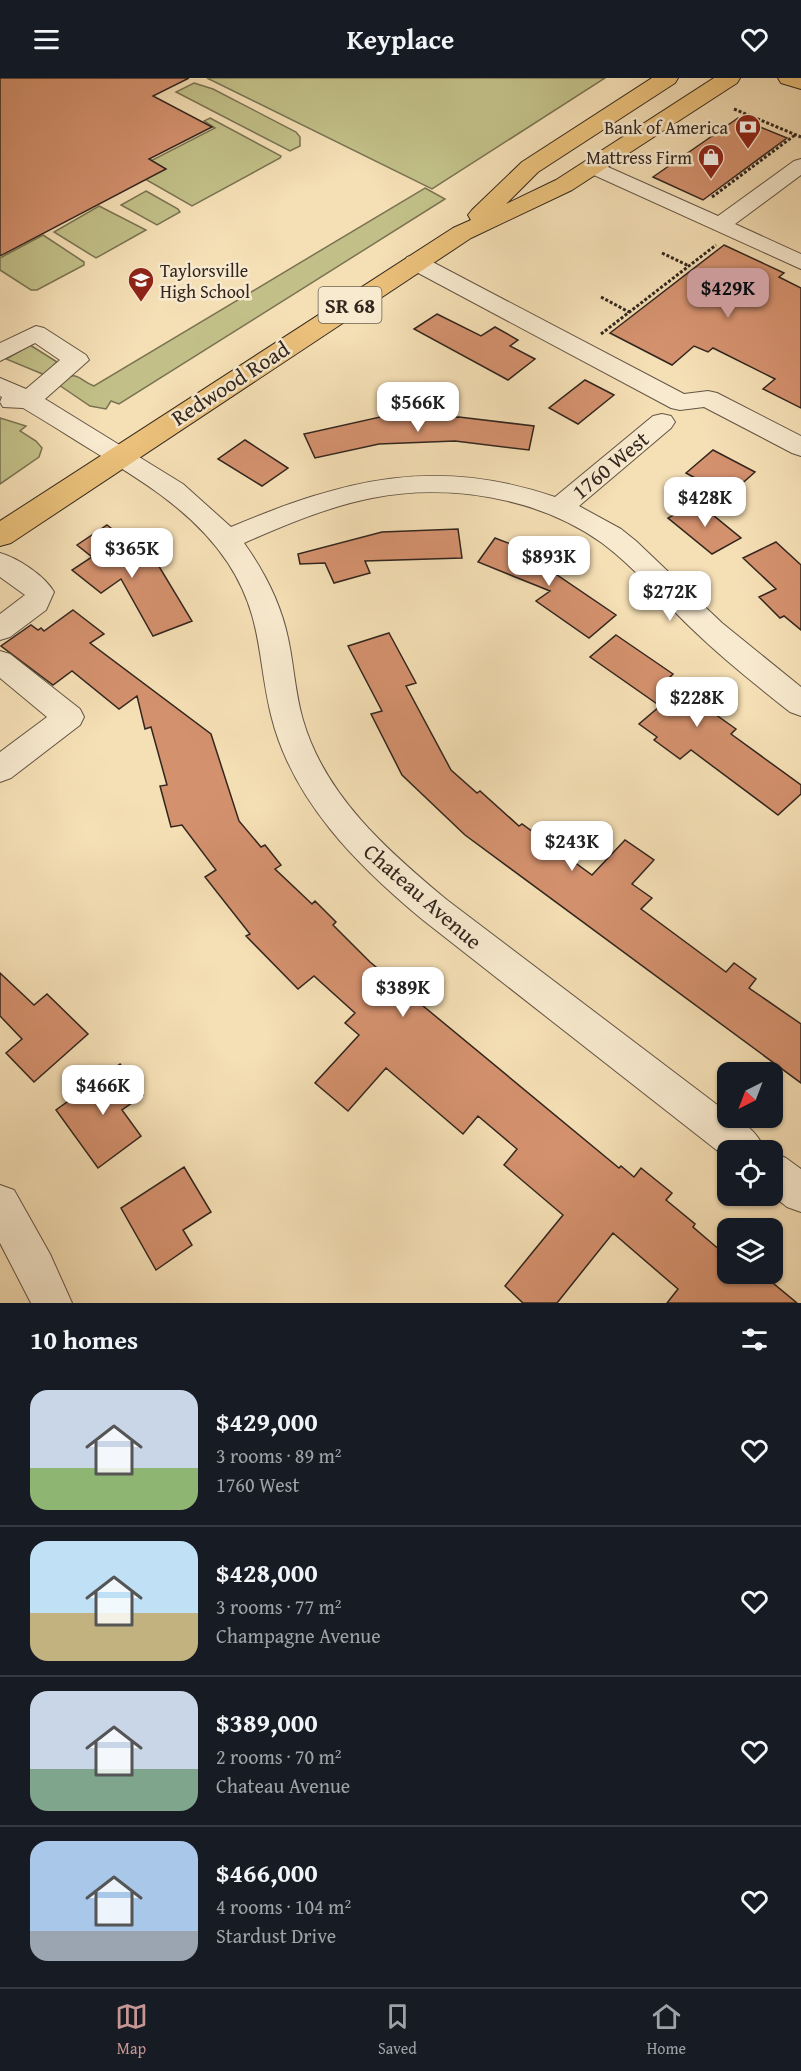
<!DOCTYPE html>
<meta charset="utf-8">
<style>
:root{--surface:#171b24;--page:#20242c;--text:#f1f3f6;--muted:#9ea1a6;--line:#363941;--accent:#c59692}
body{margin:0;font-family:"Gentium Book Plus",serif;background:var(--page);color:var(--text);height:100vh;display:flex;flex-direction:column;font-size:22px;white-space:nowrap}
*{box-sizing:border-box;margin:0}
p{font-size:20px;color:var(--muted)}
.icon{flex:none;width:33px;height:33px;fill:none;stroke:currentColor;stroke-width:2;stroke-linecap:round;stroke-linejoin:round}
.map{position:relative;height:1225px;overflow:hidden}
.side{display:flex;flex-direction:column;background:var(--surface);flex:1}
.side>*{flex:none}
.needle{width:39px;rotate:222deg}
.tools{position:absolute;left:717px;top:984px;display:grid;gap:12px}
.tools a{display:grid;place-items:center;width:66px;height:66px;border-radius:12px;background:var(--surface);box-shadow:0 2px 4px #0004;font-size:30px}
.price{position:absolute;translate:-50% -51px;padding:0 14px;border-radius:12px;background:#fff;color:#222;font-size:20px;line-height:39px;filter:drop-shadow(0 2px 3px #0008)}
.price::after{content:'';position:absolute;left:50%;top:36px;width:18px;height:14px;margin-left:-9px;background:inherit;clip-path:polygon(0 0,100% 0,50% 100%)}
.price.selected{background:var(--accent);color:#111}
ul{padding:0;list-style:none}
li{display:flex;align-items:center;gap:18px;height:150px;padding:0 30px}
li+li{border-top:2px solid var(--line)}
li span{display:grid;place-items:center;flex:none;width:168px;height:120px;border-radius:18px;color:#555}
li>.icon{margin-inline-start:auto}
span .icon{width:72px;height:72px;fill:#fffc;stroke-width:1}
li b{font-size:26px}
h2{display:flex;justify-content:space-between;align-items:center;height:72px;padding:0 30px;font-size:26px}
header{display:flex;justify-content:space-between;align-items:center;height:78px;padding:0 30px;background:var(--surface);font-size:27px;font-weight:700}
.tabs{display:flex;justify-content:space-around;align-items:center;height:84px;border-top:2px solid var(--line);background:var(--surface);font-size:16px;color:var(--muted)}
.tabs a{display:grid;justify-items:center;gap:3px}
.tabs .selected{color:var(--accent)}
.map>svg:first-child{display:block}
.green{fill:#c2c088;stroke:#7a7353;stroke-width:1.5}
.building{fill:#d4916e;stroke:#32261e;stroke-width:1.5}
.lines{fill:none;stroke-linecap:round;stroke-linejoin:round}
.minor-casing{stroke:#635444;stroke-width:2}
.major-casing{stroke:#32261e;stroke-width:2}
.path{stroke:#32261e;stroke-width:3;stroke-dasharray:3 2;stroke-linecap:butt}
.minor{fill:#f8eacf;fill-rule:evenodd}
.major{fill:#eac07a;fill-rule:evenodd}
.labels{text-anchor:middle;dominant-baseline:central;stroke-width:5;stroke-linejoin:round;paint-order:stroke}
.far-poi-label{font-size:18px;fill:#32261e;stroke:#f8eacf;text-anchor:end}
.shield{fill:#f8eacf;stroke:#6d6153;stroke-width:1.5}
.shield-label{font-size:21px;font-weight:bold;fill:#32261e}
.street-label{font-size:22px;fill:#32261e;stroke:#f8eacf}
</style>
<header><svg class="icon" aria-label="menu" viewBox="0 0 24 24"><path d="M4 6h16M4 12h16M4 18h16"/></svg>Keyplace<svg class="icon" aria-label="heart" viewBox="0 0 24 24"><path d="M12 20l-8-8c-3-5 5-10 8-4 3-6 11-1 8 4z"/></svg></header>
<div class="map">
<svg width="801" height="1225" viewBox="0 0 801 1225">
<rect width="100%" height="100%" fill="#f5dfb5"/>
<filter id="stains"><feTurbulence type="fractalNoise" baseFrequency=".00333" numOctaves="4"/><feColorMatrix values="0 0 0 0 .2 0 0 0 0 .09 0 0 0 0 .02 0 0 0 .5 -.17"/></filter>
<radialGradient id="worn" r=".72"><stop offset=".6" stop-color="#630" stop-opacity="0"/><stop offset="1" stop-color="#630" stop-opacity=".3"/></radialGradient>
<path class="green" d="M207,0H605L432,111Z
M194,5L213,11L296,54L300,59V68L290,73L176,14Z
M210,40L281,78L280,80L192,128L131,93L215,50L204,43Z
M425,110L445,121L119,326L111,323L106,331L90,328L59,307C77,289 77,302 94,308Z
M146,113L178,131L180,134L157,147L121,127Z
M99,128L146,152L96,180L54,154Z
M43,157L84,184V187L37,212H31L0,192V180Z
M30,267L57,284L45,297L6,281Z
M0,340L26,348L20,353L36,363L42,370L39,379L0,406Z"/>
<path class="building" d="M0,0H189L153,18L212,49L149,81L166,91L0,178Z
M738,40L787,60L703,122L653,99Z
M724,167L784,195L779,199L801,210V330L763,311L775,301L713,270L708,274L694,268L672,287L610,255Z
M437,236L481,258L495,249L518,262L510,268L535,281L508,302L414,251Z
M585,302L614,317L578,346L549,330Z
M422,334L423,340L459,339L534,348L529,372L455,363L379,366L315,380L304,356L385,338V335Z
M245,362L288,390L262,408L218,381Z
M713,372L755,394L728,418L686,395Z
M697,424L741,460L712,476L668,440Z
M107,447L157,485L192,543L153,558L121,501L101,515L72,492L92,479L77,467Z
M458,451L462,480L365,483L370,495L334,505L325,485L300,486L298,476L382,454Z
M495,460L552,482L547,490L616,537L589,560L536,523L550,513L478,484Z
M776,464L801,487V552L784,538L780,540L759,519L776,511L743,480Z
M73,532L104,556L90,565L211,656L239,743L261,769L265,767L281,787L275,791L312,826L315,823L336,844L333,847L370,884L619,1090L621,1088L634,1099L641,1090L672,1115L666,1122L695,1146L693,1149L728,1179V1196H762L797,1225H667L678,1211L613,1155L557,1225H523L505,1208L563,1137L504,1087L517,1071L478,1038L463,1056L386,990L348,1033L315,1005L359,957L345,945L355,935L314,898L298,911L246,858L250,856L205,799L216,792L182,747L171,749L160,708L167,707L151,649L145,651L137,618L119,631L72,593L53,607L1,568L31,547L38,552L41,550L44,553Z
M389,555L416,605L406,608L451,692L477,715L480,713L519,748L522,746L592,797L625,762L654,782L632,806L652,820L641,831L726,894L734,885L756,901L749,910L801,946V1005L465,757L402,697L371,636L382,633L348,568Z
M616,557L673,596L667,602L736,651L731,656L801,707V716L778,737L691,672L680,681L654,662L657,659L639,646L660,628L590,579Z
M0,895L34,927L47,916L88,956L34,1004L6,975L22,961L0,938Z
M120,986L143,1017L122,1032L141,1058L98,1090L56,1032Z
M184,1089L211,1134L183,1152L192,1167L156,1192L121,1130Z"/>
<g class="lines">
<g class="minor-casing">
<path id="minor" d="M801,81V97L735,146L801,176V191L585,93L582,89L585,85L592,83L599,85L718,138L794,83Z
M415,177L423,179L684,316L708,313L717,315L801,358V378L792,375L704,329L680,332L671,330L407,189L404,184L407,179Z
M36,248L44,250L86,277L89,282L45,321L183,406L231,449C345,401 435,378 555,419L653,338L662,336L671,338L675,344L671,350L579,428L621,451L636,463L722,545L801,609V638L790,634C756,607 722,580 690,549C661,521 634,489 602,465C538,419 448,405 372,420C327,429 285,447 244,465C264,493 281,526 288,560C294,587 295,615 303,642C325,718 388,773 447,822L728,1035V1040C744,1040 760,1059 765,1072H728V1081L423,842C358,788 292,723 271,637C257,579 263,539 228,485C195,435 144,404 93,373C70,359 47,344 23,330L3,329L0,324L2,319L0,318V300L26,311L60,282L35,265L0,283V265Z
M0,475C18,480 45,498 54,514L46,532L10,559L0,562V536L25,517L0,499Z
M0,573L10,576L80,631L84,639L80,647L11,700L0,704V674L47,639L0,600Z
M772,1074L786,1080L801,1091V1134L787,1129L772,1117Z
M0,1107L14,1112L50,1176L72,1225H31L0,1165Z"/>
</g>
<g class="major-casing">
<path id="major" d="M652,0H678L675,5L538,94L506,126L556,102L714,0H740L737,5L572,112L471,160L11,465L0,468V443L453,150L471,142L468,137L472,132L522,84Z
M778,0H801V11L781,5Z"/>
</g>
<path class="path" d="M734,31L801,59
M712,119L795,57
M662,175L689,188
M601,219L629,234
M601,256L716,167"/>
<use href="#minor" class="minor"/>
<use href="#major" class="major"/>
</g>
<defs>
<g id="bank-pin" transform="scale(1.35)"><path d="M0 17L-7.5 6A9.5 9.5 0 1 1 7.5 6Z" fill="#8f2418" stroke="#f8eacf"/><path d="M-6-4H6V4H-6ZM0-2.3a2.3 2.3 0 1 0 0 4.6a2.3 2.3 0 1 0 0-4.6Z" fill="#fff"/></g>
<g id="shop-pin" transform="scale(1.35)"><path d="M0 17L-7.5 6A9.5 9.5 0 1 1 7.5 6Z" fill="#8f2418" stroke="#f8eacf"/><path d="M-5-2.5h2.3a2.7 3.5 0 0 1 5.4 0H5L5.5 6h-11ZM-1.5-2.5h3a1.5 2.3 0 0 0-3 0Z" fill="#fff"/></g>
<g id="school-pin" transform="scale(1.35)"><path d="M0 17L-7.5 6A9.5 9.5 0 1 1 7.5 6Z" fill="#8f2418" stroke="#f8eacf"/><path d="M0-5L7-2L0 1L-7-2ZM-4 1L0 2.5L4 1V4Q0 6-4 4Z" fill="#fff"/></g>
</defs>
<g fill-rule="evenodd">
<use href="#bank-pin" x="748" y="49"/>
<use href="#shop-pin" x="711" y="79"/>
<use href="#school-pin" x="141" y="202"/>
</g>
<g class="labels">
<g class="far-poi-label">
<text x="728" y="49">Bank of America</text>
<text x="692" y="79">Mattress Firm</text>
<text x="160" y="192" text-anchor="start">Taylorsville<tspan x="160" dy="21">High School</tspan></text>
</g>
<rect class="shield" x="318.5" y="209" width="63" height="36" rx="4.5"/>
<g class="shield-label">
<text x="350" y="227">SR 68</text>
</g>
<g class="street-label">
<text transform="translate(230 305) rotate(-33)">Redwood Road</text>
<text transform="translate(610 387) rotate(-40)">1760 West</text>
<text transform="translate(423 818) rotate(41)">Chateau Avenue</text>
</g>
</g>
<rect width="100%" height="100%" filter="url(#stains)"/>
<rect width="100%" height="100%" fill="url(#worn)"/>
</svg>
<div class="tools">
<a><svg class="needle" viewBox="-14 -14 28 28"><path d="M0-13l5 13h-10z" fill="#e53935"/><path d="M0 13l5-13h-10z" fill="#9ea1a6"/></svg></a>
<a><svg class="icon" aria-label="locate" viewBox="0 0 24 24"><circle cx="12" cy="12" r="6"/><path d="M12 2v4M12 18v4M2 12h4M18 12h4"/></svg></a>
<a><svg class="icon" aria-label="layers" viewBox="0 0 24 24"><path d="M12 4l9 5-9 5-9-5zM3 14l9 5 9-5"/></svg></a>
</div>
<b class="price selected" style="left:728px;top:241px">$429K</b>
<b class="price" style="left:418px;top:355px">$566K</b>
<b class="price" style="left:705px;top:450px">$428K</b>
<b class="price" style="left:132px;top:501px">$365K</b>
<b class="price" style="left:549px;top:509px">$893K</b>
<b class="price" style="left:670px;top:544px">$272K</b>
<b class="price" style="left:697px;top:650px">$228K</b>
<b class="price" style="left:572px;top:794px">$243K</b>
<b class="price" style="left:403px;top:940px">$389K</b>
<b class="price" style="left:103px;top:1038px">$466K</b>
</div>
<section class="side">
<h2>10 homes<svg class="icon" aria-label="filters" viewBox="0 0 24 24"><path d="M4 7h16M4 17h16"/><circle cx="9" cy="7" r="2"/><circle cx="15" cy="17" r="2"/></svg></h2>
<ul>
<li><span style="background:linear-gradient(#c9d6e8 65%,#8fb573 0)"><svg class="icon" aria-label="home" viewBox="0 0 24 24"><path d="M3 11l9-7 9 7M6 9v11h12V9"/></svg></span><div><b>$429,000</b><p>3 rooms · 89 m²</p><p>1760 West</p></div><svg class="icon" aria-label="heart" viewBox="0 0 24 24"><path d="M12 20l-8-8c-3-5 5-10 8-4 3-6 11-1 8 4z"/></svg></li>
<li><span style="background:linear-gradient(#bfe0f5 60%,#c2b280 0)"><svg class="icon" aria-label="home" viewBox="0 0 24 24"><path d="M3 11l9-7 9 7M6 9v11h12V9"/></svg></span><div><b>$428,000</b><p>3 rooms · 77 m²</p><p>Champagne Avenue</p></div><svg class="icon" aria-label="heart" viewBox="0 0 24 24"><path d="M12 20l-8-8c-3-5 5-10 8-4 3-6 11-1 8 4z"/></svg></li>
<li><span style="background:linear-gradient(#c9d6e8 65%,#7fa58c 0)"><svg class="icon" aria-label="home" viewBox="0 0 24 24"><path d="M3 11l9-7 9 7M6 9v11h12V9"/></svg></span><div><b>$389,000</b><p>2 rooms · 70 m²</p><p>Chateau Avenue</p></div><svg class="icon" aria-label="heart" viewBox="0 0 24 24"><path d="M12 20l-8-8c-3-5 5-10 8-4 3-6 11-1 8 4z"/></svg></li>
<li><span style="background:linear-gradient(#a9c7e8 75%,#9aa5b1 0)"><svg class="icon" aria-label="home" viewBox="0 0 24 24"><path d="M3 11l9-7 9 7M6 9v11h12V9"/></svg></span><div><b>$466,000</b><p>4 rooms · 104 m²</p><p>Stardust Drive</p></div><svg class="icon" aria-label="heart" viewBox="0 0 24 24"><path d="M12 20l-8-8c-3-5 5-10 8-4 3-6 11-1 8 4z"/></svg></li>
</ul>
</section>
<nav class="tabs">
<a class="selected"><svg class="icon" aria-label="map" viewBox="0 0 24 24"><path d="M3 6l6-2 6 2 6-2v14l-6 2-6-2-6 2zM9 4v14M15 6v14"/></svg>Map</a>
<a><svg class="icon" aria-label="saved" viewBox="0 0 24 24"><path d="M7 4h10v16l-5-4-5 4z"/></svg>Saved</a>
<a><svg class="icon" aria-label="home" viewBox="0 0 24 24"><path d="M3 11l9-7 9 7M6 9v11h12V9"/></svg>Home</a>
</nav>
